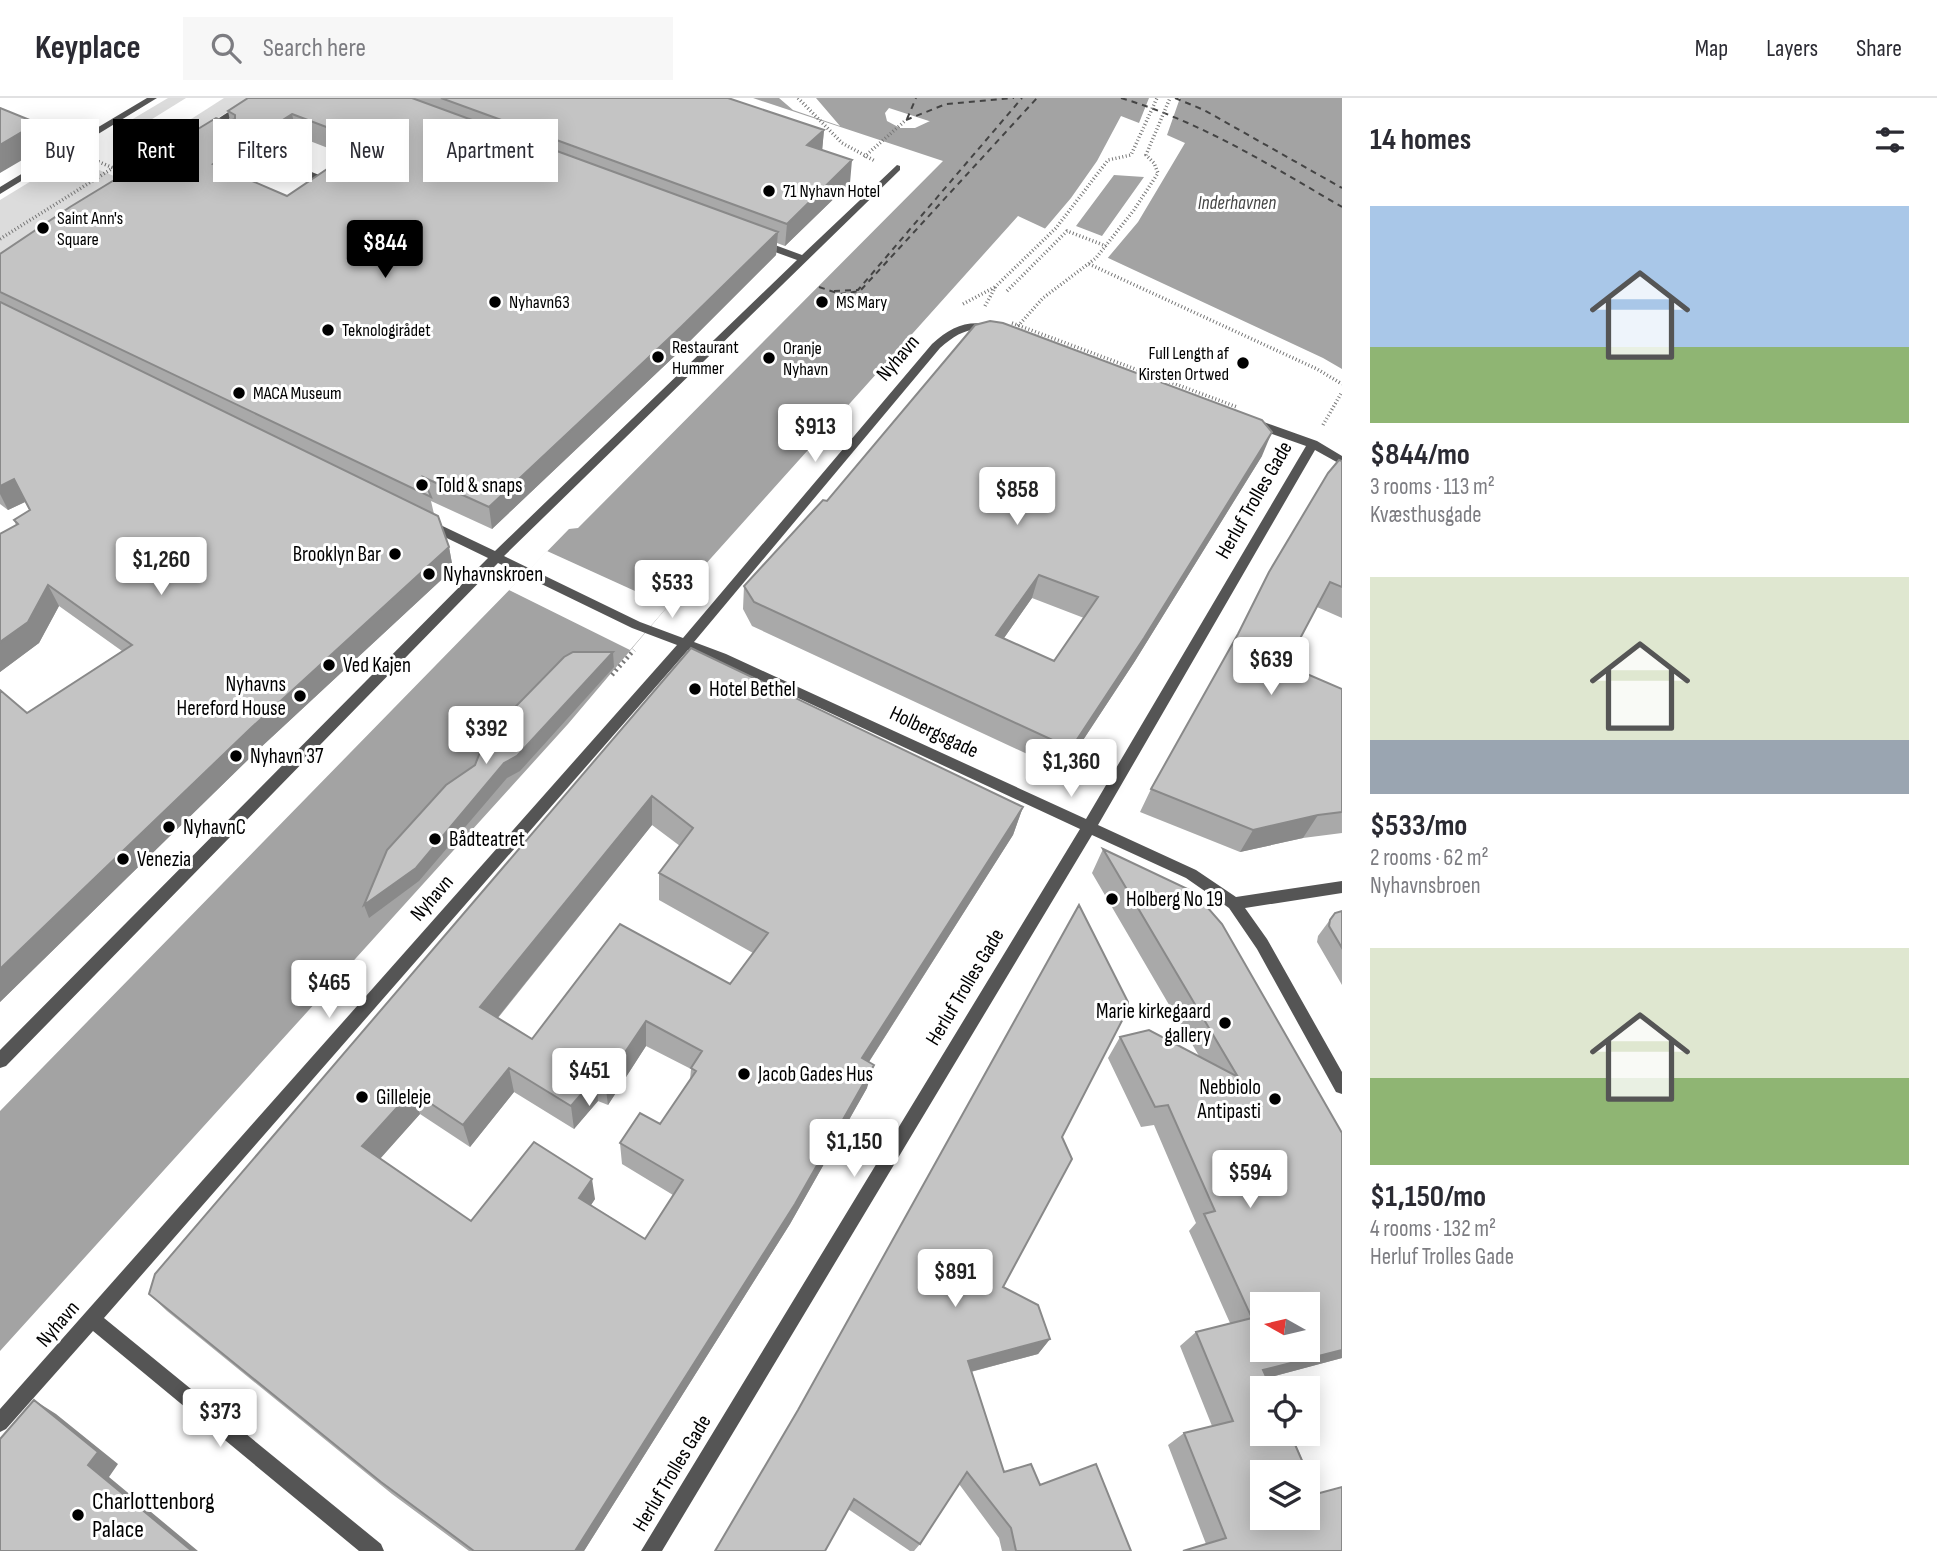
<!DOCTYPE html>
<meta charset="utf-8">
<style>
:root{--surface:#fff;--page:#f7f7f7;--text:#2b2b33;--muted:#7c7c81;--line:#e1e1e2;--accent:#000}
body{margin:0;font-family:"Sofia Sans Condensed",sans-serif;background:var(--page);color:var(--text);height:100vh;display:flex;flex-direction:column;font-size:26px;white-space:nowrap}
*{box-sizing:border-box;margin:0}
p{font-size:23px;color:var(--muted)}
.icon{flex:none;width:38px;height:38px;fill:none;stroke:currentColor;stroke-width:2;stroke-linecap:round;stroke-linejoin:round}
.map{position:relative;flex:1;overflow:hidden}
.side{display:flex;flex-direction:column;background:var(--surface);width:595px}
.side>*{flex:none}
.banner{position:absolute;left:21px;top:21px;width:665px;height:63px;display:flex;gap:14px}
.needle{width:46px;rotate:278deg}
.fabs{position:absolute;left:1250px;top:1194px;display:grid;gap:14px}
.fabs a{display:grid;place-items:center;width:70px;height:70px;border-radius:0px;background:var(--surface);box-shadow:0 4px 18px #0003;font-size:35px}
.price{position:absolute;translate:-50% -60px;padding:0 16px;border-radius:7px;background:#fff;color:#222;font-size:23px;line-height:46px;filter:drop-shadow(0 2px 4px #0008)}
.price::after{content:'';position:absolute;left:50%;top:42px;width:21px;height:16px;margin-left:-10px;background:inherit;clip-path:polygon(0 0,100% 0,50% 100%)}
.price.selected{background:var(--accent);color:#fff}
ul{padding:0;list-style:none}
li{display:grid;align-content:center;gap:14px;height:371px;padding:0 28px}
li span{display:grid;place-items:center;height:217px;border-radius:0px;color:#555}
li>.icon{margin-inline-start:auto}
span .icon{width:126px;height:126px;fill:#fffc;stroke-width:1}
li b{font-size:30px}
h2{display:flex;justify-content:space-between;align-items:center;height:84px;padding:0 28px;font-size:30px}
.chip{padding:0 24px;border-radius:0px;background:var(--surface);box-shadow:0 4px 18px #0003;font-size:24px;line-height:63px}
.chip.selected{background:var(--accent);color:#fff}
header{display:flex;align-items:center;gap:42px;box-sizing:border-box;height:98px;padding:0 35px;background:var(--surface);border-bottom:2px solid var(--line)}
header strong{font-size:33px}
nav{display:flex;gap:38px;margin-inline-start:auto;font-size:24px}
.search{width:490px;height:63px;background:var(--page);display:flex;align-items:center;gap:18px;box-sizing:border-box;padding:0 24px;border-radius:0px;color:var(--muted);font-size:26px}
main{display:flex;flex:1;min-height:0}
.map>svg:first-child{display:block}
.green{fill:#dcdcdc}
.water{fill:#a3a3a3}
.pier{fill:#fff;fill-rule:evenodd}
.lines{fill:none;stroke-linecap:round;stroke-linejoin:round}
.ferry{stroke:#444;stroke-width:2;stroke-dasharray:6 5;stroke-linecap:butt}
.path-far1{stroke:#777;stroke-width:3.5;stroke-dasharray:1 2.5;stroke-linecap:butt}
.path{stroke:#777;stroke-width:4.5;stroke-dasharray:2 3.5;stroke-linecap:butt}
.lane{fill:#555;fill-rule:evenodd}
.street{fill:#555;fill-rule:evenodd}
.wall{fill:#a9a9a9;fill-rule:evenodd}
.shaded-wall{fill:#898989}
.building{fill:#c4c4c4;stroke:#898989;stroke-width:2;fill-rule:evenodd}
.poi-dot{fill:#000;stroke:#fff;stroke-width:2.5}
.labels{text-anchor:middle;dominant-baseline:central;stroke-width:6;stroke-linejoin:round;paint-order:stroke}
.far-poi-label{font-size:18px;fill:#000;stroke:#fff;text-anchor:start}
.far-water-label{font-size:19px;font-style:italic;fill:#444;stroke:#fff}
.street-label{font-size:21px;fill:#000;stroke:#fff}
.poi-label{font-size:21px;fill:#000;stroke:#fff;text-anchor:start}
.near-poi-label{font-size:24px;fill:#000;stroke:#fff;text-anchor:start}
</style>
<header>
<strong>Keyplace</strong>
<div class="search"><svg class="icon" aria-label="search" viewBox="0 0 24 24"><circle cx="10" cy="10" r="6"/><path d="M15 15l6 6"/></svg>Search here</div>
<nav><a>Map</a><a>Layers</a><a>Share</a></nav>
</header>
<main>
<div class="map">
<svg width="1342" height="1453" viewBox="0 0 1342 1453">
<rect width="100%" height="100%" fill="#fff"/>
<path class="green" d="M168,0H186L128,36L116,31Z
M224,0H250L189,38L174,32Z
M69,60L119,80L0,157V102Z"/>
<path class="water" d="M753,0H1342V271L1323,260L1018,118L668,508L568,626L0,1253V1013L569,431L578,430L943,63Z"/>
<path class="pier" d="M779,0H816L840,28L793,12Z
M1149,0H1180L1167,37L1185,45L1138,124L1106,162L1043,133L1071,100L1097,63L1121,18L1139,25ZM1114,77L1144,79L1102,138L1076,128Z
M889,10L929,23H930L915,30H900L887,23L885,15Z
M547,453L668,508L630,552L509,492Z"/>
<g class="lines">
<path class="ferry" d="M1121,0C1201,24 1270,67 1342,109
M1175,0L1204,12L1342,90
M907,21L916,0
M906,22L946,6L1014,0
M819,189L840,196L860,193L1037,0
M834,193L858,192L1022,0"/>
<path class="path-far1" d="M798,0L842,45L875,63
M864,59L906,22
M92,61L130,77
M0,141L113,70
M1089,166L1317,271L1342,286
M1007,193L1067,133L1106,148
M963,206L995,189
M985,208L996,188L1056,130L1108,62L1131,57L1157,0
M1012,225L1237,309
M1018,228L1043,200L1096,160L1134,112L1158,75L1154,65L1146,57L1170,0
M1323,327L1342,294"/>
<path class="path" d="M612,577L634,552"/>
<path class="lane" d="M270,53L273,54L277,60L339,85L331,87L270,64L265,56Z"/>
<path class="street" d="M147,0H157L0,96V89L69,47L0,17V11L75,43Z
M250,0H260L208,35H202V31Z
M897,67L900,68V72L504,458L640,524L683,540L932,246C952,228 969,221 995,228L996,230L991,233C969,228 956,236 940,250L694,544L726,556L1086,721L1306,348L1250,328V322H1258L1317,343L1342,358V367L1315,352L1098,727L1196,772L1236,799L1342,783V795L1245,810L1267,841L1342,974V996L1336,994L1257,851L1229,810L1186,780L1092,737L662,1453H641L1080,731L716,562L688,552L104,1220L381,1446L384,1453H359L93,1233L6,1331L0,1334V1311L677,547L632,530L498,465L6,968L0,970V952L488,460L424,429V423H432L495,453L797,162L756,147V143H764L802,157Z"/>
</g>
<path class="wall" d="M248,0H728L824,32L822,52L850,85L785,148L777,145L776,157L681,252L492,431L431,403L434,416L449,449L453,471L259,651L0,904V592L27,615L122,553L59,508L39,545L0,574V436L16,427L14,422L30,413L25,404L8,412L0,406V156L230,23L228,13ZM297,38L346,57L340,62L342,72L287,98L237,76L264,59V54L269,51L275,52Z
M1262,358L1135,563L1066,668H1053L752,528L743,511L744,488ZM1032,500L1084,520L1054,563L1004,540Z
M1342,363V520L1317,509L1286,567L1342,591V735L1303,740L1240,754L1140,714L1151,691Z
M691,550L1023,709L1013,737L869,964L867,990L790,1126L584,1453H469L392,1396L167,1213L149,1196ZM652,727L680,748L659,775V802L753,855L730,886L532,941L498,920ZM646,948L691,971L690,982L660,1026L620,1045L622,1066L673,1097L645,1141L591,1107L595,1101L471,1123L380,1060L420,1016L470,1049L514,994L574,1031L598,1003L608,1007Z
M1103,751L1342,1035V1260L1267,1280L1342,1453L1206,1446L1168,1347L1184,1335L1212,1328L1180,1248L1196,1234L1230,1225L1189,1133L1196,1125L1154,1027L1141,1029L1108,960L1120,939L1199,958L1092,775Z
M1342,813V887L1317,844L1318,838L1335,815Z
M1062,1039L1003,1189L1050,1241L1038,1256L971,1274L1004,1374L1040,1387L1131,1453H1002L999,1440L959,1386L920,1446L914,1453H910L848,1411L715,1453Z"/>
<path class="shaded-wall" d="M292,16L297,38L275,52L270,30Z
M37,25L46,48L0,75V47Z
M263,29L269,51L264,54V59L219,88L213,66Z
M824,32L822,54L807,47Z
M852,62L850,85L785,148L787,126Z
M778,134L776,157L681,252L492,431L489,409Z
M1272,334L1262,358L1135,563L1066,668L1074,646Z
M14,381L25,404L8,412L0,396V388Z
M449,449L453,471L259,651L0,904V871L251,630Z
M1039,477L1032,500L990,560L996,537Z
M48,487L59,508L39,545L0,574V544Z
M613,554L614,569L520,673L507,680L419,783L369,820L364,807Z
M652,698V727L486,934L480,909Z
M1023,709L1013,737L856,984L862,960Z
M1318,717L1303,740L1240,754L1253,732Z
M646,923V948L608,1007L605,984Z
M874,967L867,990L790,1126L584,1453H575Z
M509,970L514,994L470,1049L463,1027Z
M596,979L598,1003L574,1031L571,1008Z
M412,993L420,1016L372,1070L362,1048Z
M592,1081L595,1101L582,1120L579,1100Z
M1050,1241L1038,1256L958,1277L968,1263Z
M1342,1252V1260L1245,1286L1263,1272Z
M34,1302L56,1316L118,1366L109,1379L198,1453H192L88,1367Z"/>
<path class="building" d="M248,0H412L778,134L681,229L489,409L423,379L431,399L0,194V156L70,109L216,20L227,24L235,21V17L228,13ZM292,16L366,44L340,62L350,65L349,70L340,72L330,69L287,98L213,66L259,37L258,32L263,29L270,30Z
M441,0H728L824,32L807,47L852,62L787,126Z
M0,10L37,25L0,47Z
M0,204L438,418L449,449L251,630L0,871V592L27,615L132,547L48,487L28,524L0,544V436L18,426L14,422L30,412L14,381L0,388Z
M990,223L1003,225L1262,322L1272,334L1144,540L1074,646H1061L754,504L744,488L823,402L827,403L975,227ZM1039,477L1098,499L1054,563L996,537Z
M1339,362L1342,363V489L1330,484L1286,567L1342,591V714L1318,717L1253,732L1151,691L1238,536L1269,474L1328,375Z
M691,550L1023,709L862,960L874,967L795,1106L575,1453H474L381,1384L149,1196L155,1176ZM652,698L693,730L659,775L768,835L730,886L620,826L532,941L480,909ZM646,923L702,953L691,970L696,973L660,1026L640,1015L620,1045L683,1082L645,1141L579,1100L592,1081L534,1044L471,1123L362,1048L412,993L463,1027L509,970L571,1008L596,979L605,984Z
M573,554H613L517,658L504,665L416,770L364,807L387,752L446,687L475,667L486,639L564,559Z
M1103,751L1194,794L1222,826L1342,1035V1252L1263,1272L1271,1290H1262V1335H1290L1307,1374H1262V1419H1307V1375L1316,1396L1342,1389V1453H1183L1226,1440L1184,1335L1233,1323L1196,1234L1252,1220L1204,1116L1215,1113L1168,1007L1155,1009L1120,939L1149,932L1238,979ZM1262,1206H1307V1251H1262Z
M1079,807L1128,904V911L1062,1039L1072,1061L1003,1189L1038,1207L1050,1241L968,1263L1004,1374L1031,1366L1040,1387L1096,1366L1131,1453H1016L1011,1430L967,1374L920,1446L854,1401L825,1453H715L798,1312Z
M1342,813V850L1329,828L1330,822L1335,815Z
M34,1302L98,1354L88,1367L192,1453H0V1341Z"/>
<g class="poi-dot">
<circle cx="769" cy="93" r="7"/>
<circle cx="43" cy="130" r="7"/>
<circle cx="495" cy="204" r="7"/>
<circle cx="822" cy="204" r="7"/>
<circle cx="328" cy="232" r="7"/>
<circle cx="658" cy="259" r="7"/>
<circle cx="769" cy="260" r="7"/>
<circle cx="1243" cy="265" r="7"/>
<circle cx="239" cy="295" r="7"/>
<circle cx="422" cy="387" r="7"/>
<circle cx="395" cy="456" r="7"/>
<circle cx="429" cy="476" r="7"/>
<circle cx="329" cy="567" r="7"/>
<circle cx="695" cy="591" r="7"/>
<circle cx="300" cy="598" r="7"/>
<circle cx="236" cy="658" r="7"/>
<circle cx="169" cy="729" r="7"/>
<circle cx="435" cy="741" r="7"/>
<circle cx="123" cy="761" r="7"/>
<circle cx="1112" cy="801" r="7"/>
<circle cx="1225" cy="925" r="7"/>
<circle cx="744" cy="976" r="7"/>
<circle cx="362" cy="999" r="7"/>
<circle cx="1275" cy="1001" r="7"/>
<circle cx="78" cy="1417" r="7"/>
</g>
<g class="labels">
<g class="far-poi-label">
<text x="783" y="93">71 Nyhavn Hotel</text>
<text x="57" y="120">Saint Ann's<tspan x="57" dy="21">Square</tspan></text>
<text x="509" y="204">Nyhavn63</text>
<text x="836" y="204">MS Mary</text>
<text x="342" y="232">Teknologirådet</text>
<text x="672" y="249">Restaurant<tspan x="672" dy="21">Hummer</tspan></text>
<text x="783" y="250">Oranje<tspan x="783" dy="21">Nyhavn</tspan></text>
<text x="1229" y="255" text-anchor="end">Full Length af<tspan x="1229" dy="21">Kirsten Ortwed</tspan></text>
<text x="253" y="295">MACA Museum</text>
</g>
<g class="far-water-label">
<text x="1237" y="105">Inderhavnen</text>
</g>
<g class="street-label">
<text transform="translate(898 260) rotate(-49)">Nyhavn</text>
<text transform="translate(1254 402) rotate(-60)">Herluf Trolles Gade</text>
<text transform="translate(934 634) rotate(25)">Holbergsgade</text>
<text transform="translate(432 800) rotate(-49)">Nyhavn</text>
<text transform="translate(965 889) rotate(-59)">Herluf Trolles Gade</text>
<text transform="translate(58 1226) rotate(-49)">Nyhavn</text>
<text transform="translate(672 1375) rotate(-59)">Herluf Trolles Gade</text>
</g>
<g class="poi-label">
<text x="436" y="387">Told &amp; snaps</text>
<text x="381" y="456" text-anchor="end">Brooklyn Bar</text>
<text x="443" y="476">Nyhavnskroen</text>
<text x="343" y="567">Ved Kajen</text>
<text x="286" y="586" text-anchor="end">Nyhavns<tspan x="286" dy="24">Hereford House</tspan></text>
<text x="709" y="591">Hotel Bethel</text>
<text x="250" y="658">Nyhavn 37</text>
<text x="183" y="729">NyhavnC</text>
<text x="449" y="741">Bådteatret</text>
<text x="137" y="761">Venezia</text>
<text x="1126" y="801">Holberg No 19</text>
<text x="1211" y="913" text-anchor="end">Marie kirkegaard<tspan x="1211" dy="24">gallery</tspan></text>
<text x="758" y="976">Jacob Gades Hus</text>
<text x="1261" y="989" text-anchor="end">Nebbiolo<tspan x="1261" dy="24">Antipasti</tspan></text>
<text x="376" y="999">Gilleleje</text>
</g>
<g class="near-poi-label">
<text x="92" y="1403">Charlottenborg<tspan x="92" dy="28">Palace</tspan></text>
</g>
</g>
</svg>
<div class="fabs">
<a><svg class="needle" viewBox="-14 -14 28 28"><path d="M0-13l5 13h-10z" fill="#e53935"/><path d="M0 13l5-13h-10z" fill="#7c7c81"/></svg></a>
<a><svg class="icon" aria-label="locate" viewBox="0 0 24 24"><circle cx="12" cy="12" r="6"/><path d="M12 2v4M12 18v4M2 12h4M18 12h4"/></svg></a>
<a><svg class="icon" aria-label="layers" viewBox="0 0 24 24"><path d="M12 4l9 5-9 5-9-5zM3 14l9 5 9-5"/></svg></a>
</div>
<b class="price selected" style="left:385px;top:182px">$844</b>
<b class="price" style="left:815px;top:366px">$913</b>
<b class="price" style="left:1017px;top:429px">$858</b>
<b class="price" style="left:161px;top:499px">$1,260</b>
<b class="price" style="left:672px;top:522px">$533</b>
<b class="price" style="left:1271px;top:599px">$639</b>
<b class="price" style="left:486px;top:668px">$392</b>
<b class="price" style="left:1071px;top:701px">$1,360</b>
<b class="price" style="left:329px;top:922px">$465</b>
<b class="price" style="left:589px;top:1010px">$451</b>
<b class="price" style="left:854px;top:1081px">$1,150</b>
<b class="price" style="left:1250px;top:1112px">$594</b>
<b class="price" style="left:955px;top:1211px">$891</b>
<b class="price" style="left:220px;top:1351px">$373</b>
<div class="banner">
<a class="chip">Buy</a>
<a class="chip selected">Rent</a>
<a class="chip">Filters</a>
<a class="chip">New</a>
<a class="chip">Apartment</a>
</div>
</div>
<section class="side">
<h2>14 homes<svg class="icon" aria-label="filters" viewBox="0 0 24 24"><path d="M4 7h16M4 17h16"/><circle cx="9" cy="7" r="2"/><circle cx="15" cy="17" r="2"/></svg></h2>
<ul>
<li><span style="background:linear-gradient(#a9c7e8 65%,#8fb573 0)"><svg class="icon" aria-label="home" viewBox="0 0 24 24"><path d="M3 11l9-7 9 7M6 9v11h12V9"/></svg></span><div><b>$844/mo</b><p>3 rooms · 113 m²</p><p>Kvæsthusgade</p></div></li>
<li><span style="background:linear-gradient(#dfe7d0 75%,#9aa5b1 0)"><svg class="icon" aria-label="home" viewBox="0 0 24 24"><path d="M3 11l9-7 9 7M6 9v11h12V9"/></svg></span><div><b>$533/mo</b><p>2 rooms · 62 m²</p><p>Nyhavnsbroen</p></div></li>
<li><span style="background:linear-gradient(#dfe7d0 60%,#8fb573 0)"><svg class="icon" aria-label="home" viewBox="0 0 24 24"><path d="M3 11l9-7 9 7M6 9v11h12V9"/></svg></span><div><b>$1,150/mo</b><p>4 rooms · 132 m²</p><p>Herluf Trolles Gade</p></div></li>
</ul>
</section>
</main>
